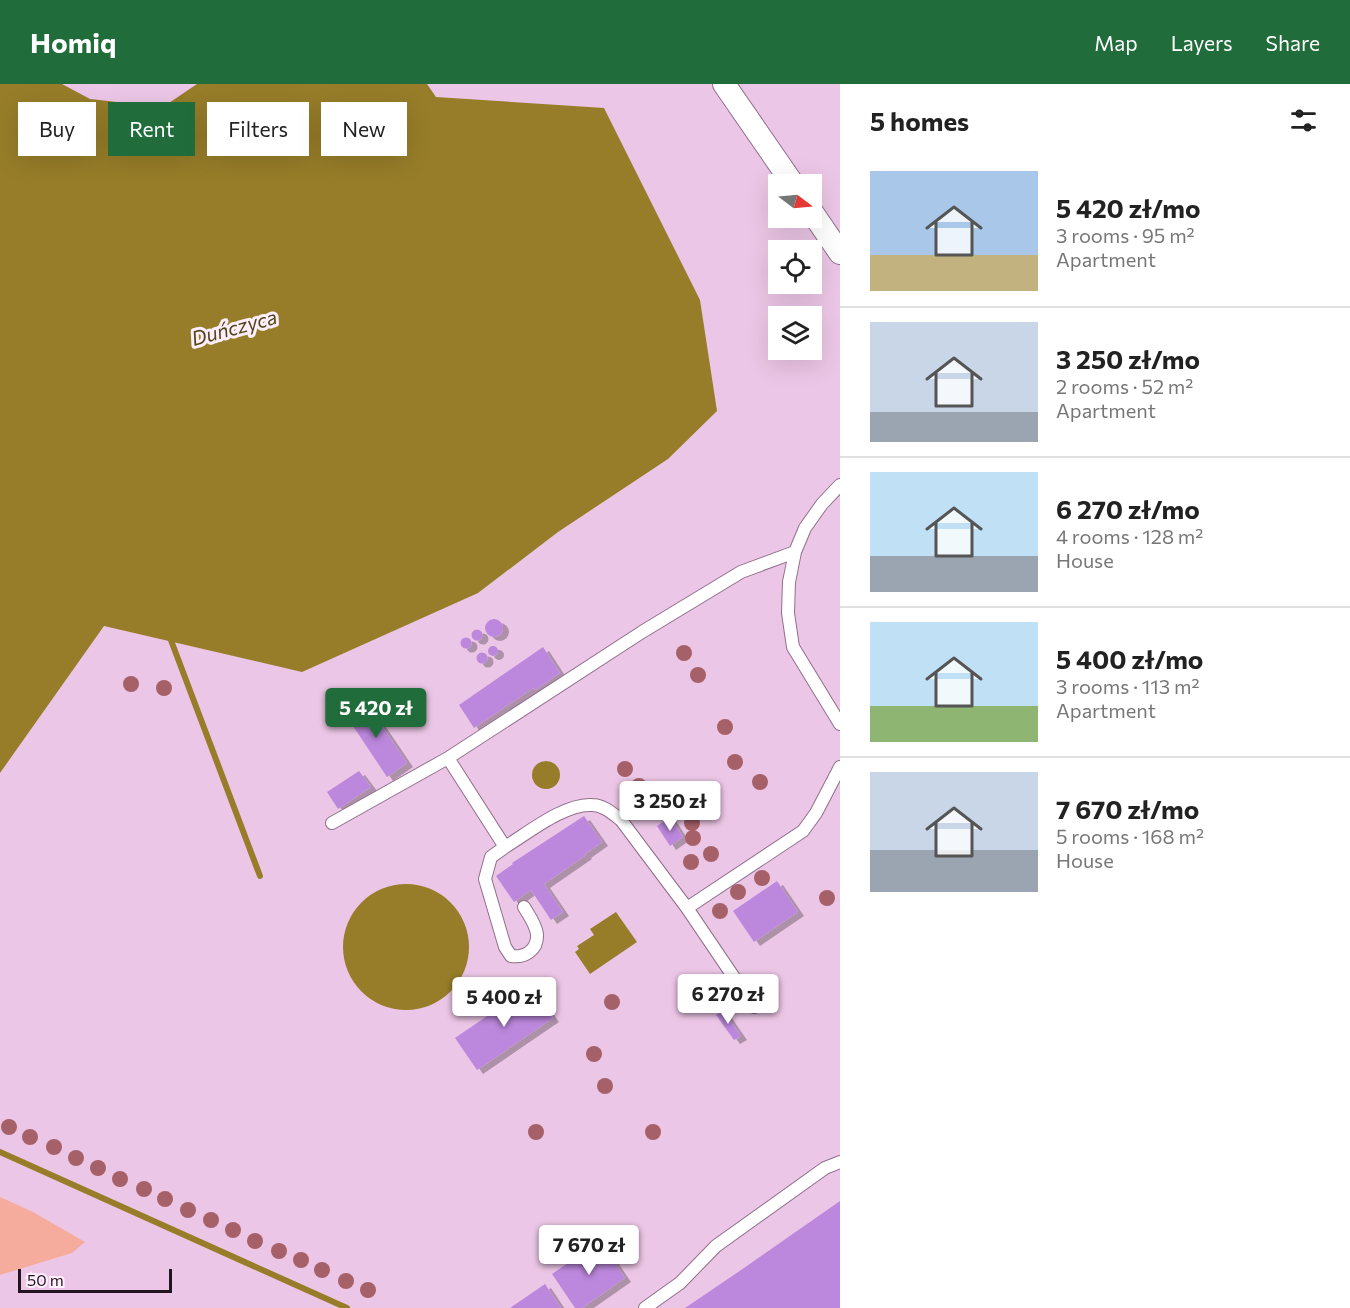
<!DOCTYPE html>
<meta charset="utf-8">
<style>
:root{--surface:#fff;--page:#f6f6f6;--text:#222;--muted:#767676;--line:#e0e0e0;--accent:#206d3b}
body{margin:0;font-family:Commissioner,sans-serif;background:var(--page);color:var(--text);height:100vh;display:flex;flex-direction:column;font-size:22px;white-space:nowrap}
*{box-sizing:border-box;margin:0}
p{font-size:20px;color:var(--muted)}
.icon{flex:none;width:33px;height:33px;fill:none;stroke:currentColor;stroke-width:2;stroke-linecap:round;stroke-linejoin:round}
.map{position:relative;flex:1;overflow:hidden}
.side{display:flex;flex-direction:column;background:var(--surface);width:510px}
.side>*{flex:none}
.hud{position:absolute;left:18px;top:18px;width:570px;height:54px;display:flex;gap:12px}
.needle{width:39px;rotate:106deg}
.controls{position:absolute;left:768px;top:90px;display:grid;gap:12px}
.controls a{display:grid;place-items:center;width:54px;height:54px;border-radius:0px;background:var(--surface);box-shadow:0 6px 24px #0002;font-size:30px}
.scale{position:absolute;left:18px;bottom:15px;width:154px;box-sizing:border-box;padding-left:6px;border:3px solid #221520;border-top:0;font-size:16px;line-height:21px;white-space:nowrap;color:#221520;-webkit-text-stroke:4px #ffeffc;paint-order:stroke}
.price{position:absolute;translate:-50% -51px;padding:0 14px;border-radius:6px;background:#fff;color:#222;font-size:20px;line-height:39px;filter:drop-shadow(0 2px 3px #0008)}
.price::after{content:'';position:absolute;left:50%;top:36px;width:18px;height:14px;margin-left:-9px;background:inherit;clip-path:polygon(0 0,100% 0,50% 100%)}
.price.current{background:var(--accent);color:#fff}
ul{padding:0;list-style:none}
li{display:flex;align-items:center;gap:18px;height:150px;padding:0 30px}
li+li{border-top:2px solid var(--line)}
li span{display:grid;place-items:center;flex:none;width:168px;height:120px;border-radius:0px;color:#555}
li>.icon{margin-inline-start:auto}
span .icon{width:72px;height:72px;fill:#fffc;stroke-width:1}
li b{font-size:26px}
h2{display:flex;justify-content:space-between;align-items:center;height:72px;padding:0 30px;font-size:26px}
.chip{padding:0 21px;border-radius:0px;background:var(--surface);box-shadow:0 6px 24px #0002;font-size:21px;line-height:54px}
.chip.current{background:var(--accent);color:#fff}
header{display:flex;align-items:center;gap:36px;box-sizing:border-box;height:84px;padding:0 30px;background:var(--accent);color:#fff}
header strong{font-size:28px}
nav{display:flex;gap:33px;margin-inline-start:auto;font-size:21px}
main{display:flex;flex:1;min-height:0}
.map>svg:first-child{display:block}
.green{fill:#f5ac9d}
.water{fill:#977d29}
.lines{fill:none;stroke-linecap:round;stroke-linejoin:round}
.stream{stroke:#977d29;stroke-width:6}
.building{fill:#bc88dd;filter:url(#shadow)}
.lane-casing{stroke:#916f8c;stroke-width:14}
.street-casing{stroke:#916f8c;stroke-width:24}
.lane{stroke:#fff;stroke-width:12}
.street{stroke:#fff;stroke-width:22}
.tree{fill:#a66068}
.labels{text-anchor:middle;dominant-baseline:central;stroke-width:6;stroke-linejoin:round;paint-order:stroke}
.water-label{font-size:20px;font-style:italic;fill:#524417;stroke:#ffeffc}
</style>
<header>
<strong>Homiq</strong>
<nav><a>Map</a><a>Layers</a><a>Share</a></nav>
</header>
<main>
<div class="map">
<svg width="840" height="1224" viewBox="0 0 840 1224">
<defs>
<filter id="shadow"><feDropShadow dx="6" dy="4" stdDeviation="0" flood-color="#0004"/></filter>
</defs>
<rect width="100%" height="100%" fill="#ecc6e6"/>
<path class="green" d="M0,1113L33,1128L85,1158L72,1169L0,1191Z"/>
<path class="water" d="M0,0H62L90,15L163,23L197,0H427L436,13L604,24L700,216L717,327L668,375L558,448L478,509L302,588L104,542L0,689Z
M532 691a14 14 0 1 1 28 0a14 14 0 1 1-28 0Z
M343 863a63 63 0 1 1 126 0a63 63 0 1 1-126 0Z
M616,828L637,858L590,890L575,868L579,865L577,862L594,851L590,845Z"/>
<g class="lines">
<path class="stream" d="M169,551L260,792
M0,1068L347,1224"/>
</g>
<path class="building" d="M485 544a9 9 0 1 1 18 0a9 9 0 1 1-18 0Z
M471.5 551a5.5 5.5 0 1 1 11 0a5.5 5.5 0 1 1-11 0Z
M460.5 559a5.5 5.5 0 1 1 11 0a5.5 5.5 0 1 1-11 0Z
M488 567a5 5 0 1 1 10 0a5 5 0 1 1-10 0Z
M543,563L560,589L535,606L533,604L474,644L459,621Z
M476.5 574a5.5 5.5 0 1 1 11 0a5.5 5.5 0 1 1-11 0Z
M365,617L407,679L387,693L345,630Z
M359,687L371,703L338,725L327,708Z
M584,732L602,758L585,770L586,771L544,800L563,828L551,836L531,806L514,818L496,792L513,780L512,779Z
M670,733L683,753L670,762L657,742Z
M777,797L798,828L754,858L733,827Z
M531,902L553,934L477,986L455,954Z
M723,926L741,952L734,956L716,931Z
M840,1117V1224H685L744,1184Z
M600,1157L625,1194L582,1224H575L552,1190Z
M545,1200L561,1224H510Z"/>
<g class="lines">
<g class="lane-casing">
<path id="lane" d="M840,401L822,420L805,444L795,468L789,498L788,529L793,563L840,640
M795,468L741,488L642,548L448,674L505,763C528,749 565,719 592,721C603,721 612,729 621,736L687,824L803,747L816,729L840,683
M332,739L448,674
M505,763L491,773L485,795L505,863L511,872C525,874 538,866 537,850C536,841 529,831 524,823
M687,824L754,923
M645,1224L680,1199L716,1162L825,1084L840,1078"/>
</g>
<g class="street-casing">
<path id="street" d="M724,0L793,100
M812,128L840,169"/>
</g>
<use href="#lane" class="lane"/>
<use href="#street" class="street"/>
</g>
<g class="tree">
<circle cx="684" cy="569" r="8"/>
<circle cx="698" cy="591" r="8"/>
<circle cx="131" cy="600" r="8"/>
<circle cx="164" cy="604" r="8"/>
<circle cx="725" cy="643" r="8"/>
<circle cx="735" cy="678" r="8"/>
<circle cx="625" cy="685" r="8"/>
<circle cx="760" cy="698" r="8"/>
<circle cx="639" cy="702" r="8"/>
<circle cx="667" cy="714" r="8"/>
<circle cx="648" cy="715" r="8"/>
<circle cx="692" cy="739" r="8"/>
<circle cx="693" cy="754" r="8"/>
<circle cx="711" cy="770" r="8"/>
<circle cx="691" cy="778" r="8"/>
<circle cx="762" cy="794" r="8"/>
<circle cx="738" cy="808" r="8"/>
<circle cx="827" cy="814" r="8"/>
<circle cx="720" cy="827" r="8"/>
<circle cx="612" cy="918" r="8"/>
<circle cx="594" cy="970" r="8"/>
<circle cx="605" cy="1002" r="8"/>
<circle cx="9" cy="1043" r="8"/>
<circle cx="536" cy="1048" r="8"/>
<circle cx="653" cy="1048" r="8"/>
<circle cx="30" cy="1053" r="8"/>
<circle cx="54" cy="1063" r="8"/>
<circle cx="76" cy="1074" r="8"/>
<circle cx="98" cy="1084" r="8"/>
<circle cx="120" cy="1095" r="8"/>
<circle cx="144" cy="1105" r="8"/>
<circle cx="165" cy="1115" r="8"/>
<circle cx="188" cy="1126" r="8"/>
<circle cx="211" cy="1136" r="8"/>
<circle cx="233" cy="1146" r="8"/>
<circle cx="255" cy="1157" r="8"/>
<circle cx="279" cy="1167" r="8"/>
<circle cx="301" cy="1176" r="8"/>
<circle cx="322" cy="1186" r="8"/>
<circle cx="346" cy="1197" r="8"/>
<circle cx="368" cy="1206" r="8"/>
</g>
<g class="labels">
<g class="water-label">
<text transform="translate(234 243) rotate(-15)">Duńczyca</text>
</g>
</g>
</svg>
<div class="controls">
<a><svg class="needle" viewBox="-14 -14 28 28"><path d="M0-13l5 13h-10z" fill="#e53935"/><path d="M0 13l5-13h-10z" fill="#767676"/></svg></a>
<a><svg class="icon" aria-label="locate" viewBox="0 0 24 24"><circle cx="12" cy="12" r="6"/><path d="M12 2v4M12 18v4M2 12h4M18 12h4"/></svg></a>
<a><svg class="icon" aria-label="layers" viewBox="0 0 24 24"><path d="M12 4l9 5-9 5-9-5zM3 14l9 5 9-5"/></svg></a>
</div>
<div class="scale">50 m</div>
<b class="price current" style="left:376px;top:655px">5 420 zł</b>
<b class="price" style="left:670px;top:748px">3 250 zł</b>
<b class="price" style="left:728px;top:941px">6 270 zł</b>
<b class="price" style="left:504px;top:944px">5 400 zł</b>
<b class="price" style="left:589px;top:1192px">7 670 zł</b>
<div class="hud">
<a class="chip">Buy</a>
<a class="chip current">Rent</a>
<a class="chip">Filters</a>
<a class="chip">New</a>
</div>
</div>
<section class="side">
<h2>5 homes<svg class="icon" aria-label="filters" viewBox="0 0 24 24"><path d="M4 7h16M4 17h16"/><circle cx="9" cy="7" r="2"/><circle cx="15" cy="17" r="2"/></svg></h2>
<ul>
<li><span style="background:linear-gradient(#a9c7e8 70%,#c2b280 0)"><svg class="icon" aria-label="home" viewBox="0 0 24 24"><path d="M3 11l9-7 9 7M6 9v11h12V9"/></svg></span><div><b>5 420 zł/mo</b><p>3 rooms · 95 m²</p><p>Apartment</p></div></li>
<li><span style="background:linear-gradient(#c9d6e8 75%,#9aa5b1 0)"><svg class="icon" aria-label="home" viewBox="0 0 24 24"><path d="M3 11l9-7 9 7M6 9v11h12V9"/></svg></span><div><b>3 250 zł/mo</b><p>2 rooms · 52 m²</p><p>Apartment</p></div></li>
<li><span style="background:linear-gradient(#bfe0f5 70%,#9aa5b1 0)"><svg class="icon" aria-label="home" viewBox="0 0 24 24"><path d="M3 11l9-7 9 7M6 9v11h12V9"/></svg></span><div><b>6 270 zł/mo</b><p>4 rooms · 128 m²</p><p>House</p></div></li>
<li><span style="background:linear-gradient(#bfe0f5 70%,#8fb573 0)"><svg class="icon" aria-label="home" viewBox="0 0 24 24"><path d="M3 11l9-7 9 7M6 9v11h12V9"/></svg></span><div><b>5 400 zł/mo</b><p>3 rooms · 113 m²</p><p>Apartment</p></div></li>
<li><span style="background:linear-gradient(#c9d6e8 65%,#9aa5b1 0)"><svg class="icon" aria-label="home" viewBox="0 0 24 24"><path d="M3 11l9-7 9 7M6 9v11h12V9"/></svg></span><div><b>7 670 zł/mo</b><p>5 rooms · 168 m²</p><p>House</p></div></li>
</ul>
</section>
</main>
